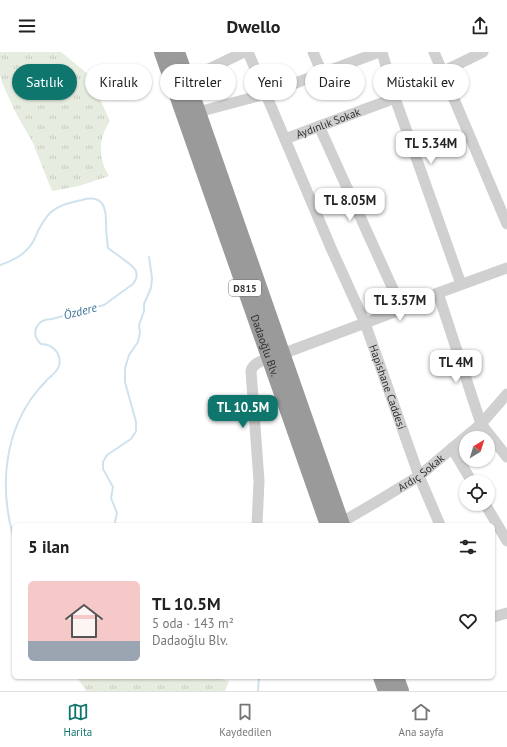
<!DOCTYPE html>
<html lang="tr">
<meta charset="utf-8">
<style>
:root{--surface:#fff;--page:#f6f6f6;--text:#222;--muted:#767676;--line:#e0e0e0;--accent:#0f766e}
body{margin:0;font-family:"PT Sans",sans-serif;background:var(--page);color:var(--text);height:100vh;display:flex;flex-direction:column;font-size:15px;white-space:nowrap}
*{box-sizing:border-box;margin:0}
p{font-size:13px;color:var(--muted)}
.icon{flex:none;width:22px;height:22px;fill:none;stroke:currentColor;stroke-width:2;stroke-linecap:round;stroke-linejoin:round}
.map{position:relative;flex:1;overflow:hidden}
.drawer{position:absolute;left:12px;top:471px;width:483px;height:156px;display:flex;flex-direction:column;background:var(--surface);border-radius:6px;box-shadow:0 1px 3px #0004}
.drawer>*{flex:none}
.banner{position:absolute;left:12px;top:12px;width:483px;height:36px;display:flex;gap:8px}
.needle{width:26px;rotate:38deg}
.buttons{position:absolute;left:459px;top:379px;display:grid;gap:8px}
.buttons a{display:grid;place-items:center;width:36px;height:36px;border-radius:50%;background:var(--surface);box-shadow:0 1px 3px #0004;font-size:20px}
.price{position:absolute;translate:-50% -34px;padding:0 9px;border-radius:8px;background:#fff;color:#222;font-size:13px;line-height:26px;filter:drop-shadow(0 1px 2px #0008)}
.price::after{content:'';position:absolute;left:50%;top:24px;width:12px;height:9px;margin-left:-6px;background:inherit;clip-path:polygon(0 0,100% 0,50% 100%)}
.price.selected{background:var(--accent);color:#fff}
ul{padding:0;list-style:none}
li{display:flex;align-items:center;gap:12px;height:100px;padding:0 16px}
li+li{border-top:1px solid var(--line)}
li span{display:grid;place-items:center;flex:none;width:112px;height:80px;border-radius:6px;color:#555}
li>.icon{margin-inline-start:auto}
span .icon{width:48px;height:48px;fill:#fffc;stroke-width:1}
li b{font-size:17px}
h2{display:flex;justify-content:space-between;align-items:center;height:48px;padding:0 16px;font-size:17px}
.pill{padding:0 14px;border-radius:18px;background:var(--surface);box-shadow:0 1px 3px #0004;font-size:14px;line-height:36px}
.pill.selected{background:var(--accent);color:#fff}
header{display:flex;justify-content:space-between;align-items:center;height:52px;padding:0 16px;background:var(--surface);font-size:18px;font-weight:800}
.tabs{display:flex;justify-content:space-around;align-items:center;height:56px;border-top:1px solid var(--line);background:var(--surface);font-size:11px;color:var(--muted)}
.tabs a{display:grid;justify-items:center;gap:2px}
.tabs .selected{color:var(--accent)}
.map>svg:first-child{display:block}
.grass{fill:url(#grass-tufts)}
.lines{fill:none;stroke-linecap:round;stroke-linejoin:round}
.stream{stroke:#cfe2ee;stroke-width:2}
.minor{stroke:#d0d0d0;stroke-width:11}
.highway{stroke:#9a9a9a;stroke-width:16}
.labels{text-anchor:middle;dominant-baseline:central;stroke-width:4;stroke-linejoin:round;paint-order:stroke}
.shield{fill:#fff;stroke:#707070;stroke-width:1}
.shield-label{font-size:10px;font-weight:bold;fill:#333}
.street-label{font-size:11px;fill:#333;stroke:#fff}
.water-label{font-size:12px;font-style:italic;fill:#3f7597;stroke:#fff}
</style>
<header><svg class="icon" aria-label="menu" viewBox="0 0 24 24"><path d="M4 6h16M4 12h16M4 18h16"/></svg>Dwello<svg class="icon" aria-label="share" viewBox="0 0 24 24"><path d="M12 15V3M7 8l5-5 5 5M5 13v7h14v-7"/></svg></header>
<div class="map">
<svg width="507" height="639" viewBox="0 0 507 639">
<defs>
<pattern id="grass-tufts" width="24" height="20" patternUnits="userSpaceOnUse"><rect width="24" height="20" fill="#e6ecdf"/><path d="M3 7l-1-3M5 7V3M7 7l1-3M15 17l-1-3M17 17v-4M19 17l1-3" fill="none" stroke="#c6cbc0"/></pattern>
</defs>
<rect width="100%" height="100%" fill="#fff"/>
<path class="grass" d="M0,0H61L89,23L110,69C98,87 98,107 109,124L79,134L52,139L33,91L17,63L3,33L0,23Z
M77,625H218L224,628L229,629L225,639H86Z"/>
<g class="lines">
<path class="stream" d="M0,213C15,208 28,201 35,186C39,176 43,168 51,160C61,152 70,151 82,148C92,145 103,146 105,159C106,163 106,167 106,171C106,180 107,188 108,196C113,200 118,203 123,207C133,214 142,220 133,232L104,253L52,267C36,267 30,282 41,292C53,292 62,302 59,314C57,320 51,324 47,328C41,334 36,340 31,347C3,388 0,440 14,487
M116,473L115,470L117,461L111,446L113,435L103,417V410L107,403L131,387L136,379V370L125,330V316L129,303L138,290L140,281L139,273L144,259V252L151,236L152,226L149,205
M258,639L259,625"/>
<g class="minor">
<path id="s1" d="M248,0L331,196L365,271L419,424L440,473"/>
<path d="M313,0L322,21"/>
<path d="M382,0L395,46L461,232"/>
<path d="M434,0L507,172"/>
<path d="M186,28L244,0"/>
<path d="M393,41L442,20L483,0"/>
<path d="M198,60L266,42L379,0"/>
<path d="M319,74L402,257"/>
<path id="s2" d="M285,87L395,46"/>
<path d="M438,241L481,372L507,405"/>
<path d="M282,302L365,271L402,257L438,241L507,216"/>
<path d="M452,396L472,430"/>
<path d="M485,452L507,489"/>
<path id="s3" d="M342,470L378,449L419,424L481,372L507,342"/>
<path d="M257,473L259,429L251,319C253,311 262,309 269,306"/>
<path d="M493,565L507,561"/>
</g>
<g class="highway">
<path id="s4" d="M162,0L328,473"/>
<path d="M177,0L342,473"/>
<path d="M381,625L386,639"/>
<path d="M396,625L401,639"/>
</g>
</g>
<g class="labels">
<rect class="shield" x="229" y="228" width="32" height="16" rx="3"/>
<g class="shield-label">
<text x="245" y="236">D815</text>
</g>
<g class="street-label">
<text stroke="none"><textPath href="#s2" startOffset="46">Aydınlık Sokak</textPath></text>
<text stroke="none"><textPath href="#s4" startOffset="311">Dadaoğlu Blv.</textPath></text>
<text stroke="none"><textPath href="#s1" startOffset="363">Hapishane Caddesi</textPath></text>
<text stroke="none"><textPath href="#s3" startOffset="93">Ardıç Sokak</textPath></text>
</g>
<g class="water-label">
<text transform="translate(80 259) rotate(-14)">Özdere</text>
</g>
</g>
</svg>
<div class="buttons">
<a><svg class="needle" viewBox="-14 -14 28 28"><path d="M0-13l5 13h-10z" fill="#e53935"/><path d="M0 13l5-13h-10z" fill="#767676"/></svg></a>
<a><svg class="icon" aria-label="locate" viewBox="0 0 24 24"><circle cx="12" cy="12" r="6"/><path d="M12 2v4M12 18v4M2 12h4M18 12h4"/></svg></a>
</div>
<b class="price" style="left:431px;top:113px">TL 5.34M</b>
<b class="price" style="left:350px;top:170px">TL 8.05M</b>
<b class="price" style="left:400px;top:270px">TL 3.57M</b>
<b class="price" style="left:456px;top:332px">TL 4M</b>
<b class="price selected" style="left:243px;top:377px">TL 10.5M</b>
<div class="banner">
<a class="pill selected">Satılık</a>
<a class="pill">Kiralık</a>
<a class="pill">Filtreler</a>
<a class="pill">Yeni</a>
<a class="pill">Daire</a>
<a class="pill">Müstakil ev</a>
</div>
<section class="drawer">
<h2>5 ilan<svg class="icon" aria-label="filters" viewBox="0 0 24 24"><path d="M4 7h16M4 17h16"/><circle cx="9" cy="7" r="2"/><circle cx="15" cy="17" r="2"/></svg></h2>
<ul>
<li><span style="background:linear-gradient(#f6c9c9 75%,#9aa5b1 0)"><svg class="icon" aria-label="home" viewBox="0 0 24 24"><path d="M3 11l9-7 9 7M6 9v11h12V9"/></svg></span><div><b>TL 10.5M</b><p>5 oda · 143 m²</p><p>Dadaoğlu Blv.</p></div><svg class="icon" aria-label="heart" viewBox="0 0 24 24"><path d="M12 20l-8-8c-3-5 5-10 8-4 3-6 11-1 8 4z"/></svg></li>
</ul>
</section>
</div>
<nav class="tabs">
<a class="selected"><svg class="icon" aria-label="map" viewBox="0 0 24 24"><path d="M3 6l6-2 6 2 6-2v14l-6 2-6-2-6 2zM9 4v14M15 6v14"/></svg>Harita</a>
<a><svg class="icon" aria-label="saved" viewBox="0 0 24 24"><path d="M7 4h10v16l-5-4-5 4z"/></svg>Kaydedilen</a>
<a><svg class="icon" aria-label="home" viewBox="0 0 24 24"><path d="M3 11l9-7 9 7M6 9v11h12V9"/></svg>Ana sayfa</a>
</nav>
